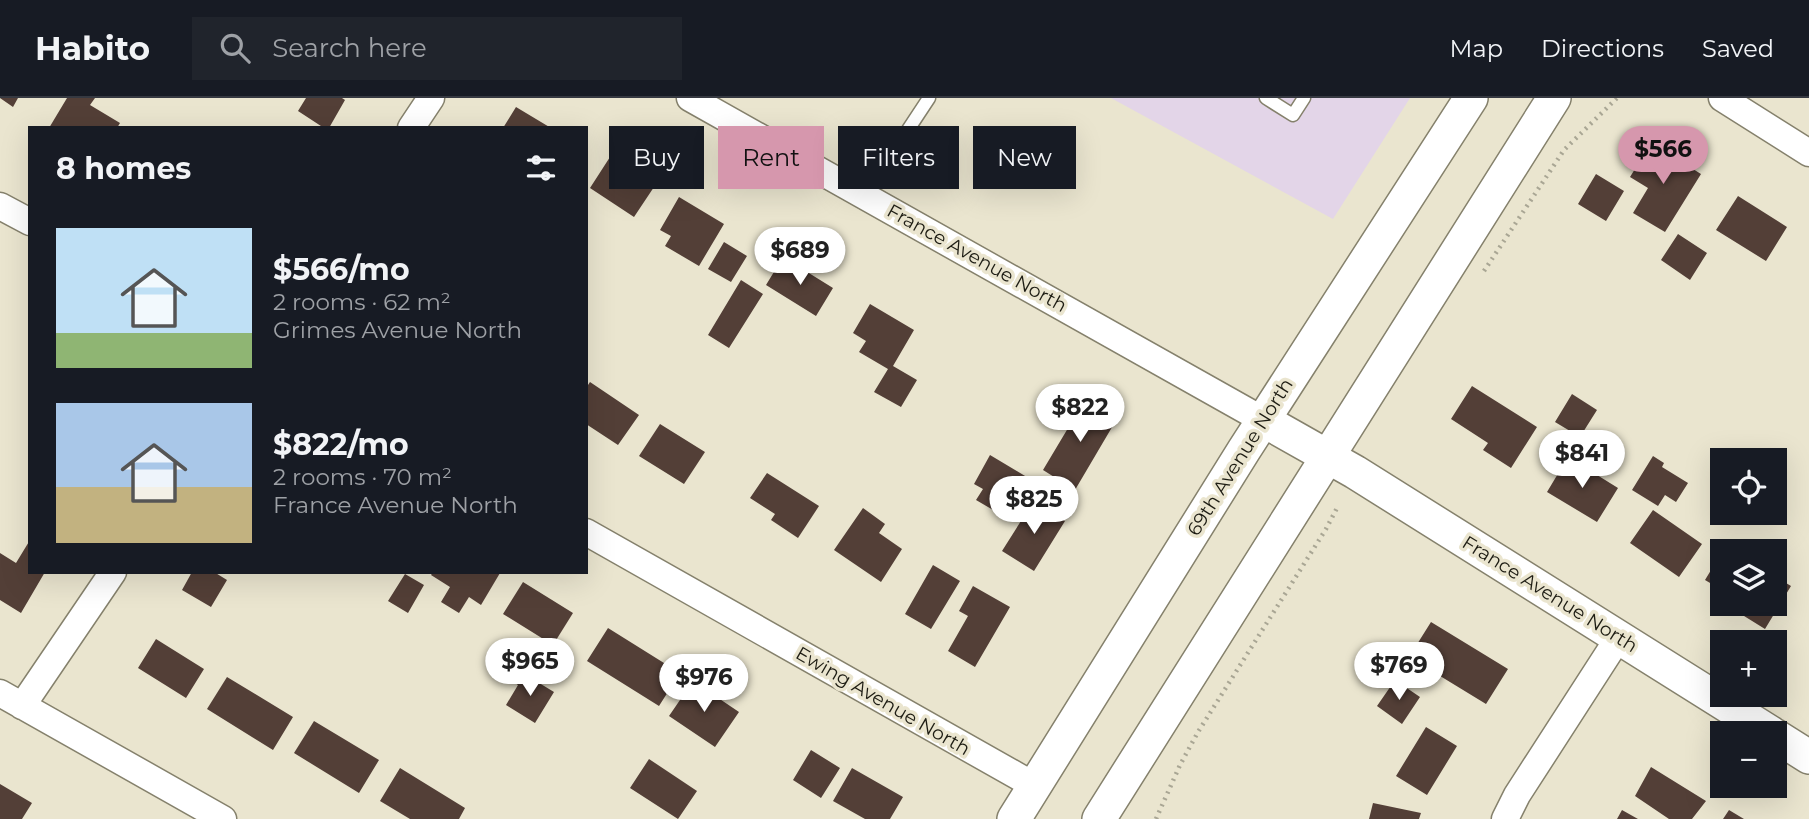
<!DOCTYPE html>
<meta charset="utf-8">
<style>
:root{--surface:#171b24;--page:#20242c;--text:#f1f3f6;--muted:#9ea1a6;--line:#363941;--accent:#d697ad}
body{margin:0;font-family:Montserrat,sans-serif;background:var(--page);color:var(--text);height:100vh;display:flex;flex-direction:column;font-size:26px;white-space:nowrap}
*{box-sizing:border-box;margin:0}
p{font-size:23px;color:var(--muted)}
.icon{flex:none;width:38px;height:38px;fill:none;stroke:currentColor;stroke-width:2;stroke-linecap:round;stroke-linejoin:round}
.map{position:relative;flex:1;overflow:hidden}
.drawer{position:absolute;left:28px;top:28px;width:560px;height:448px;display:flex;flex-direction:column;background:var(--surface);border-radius:0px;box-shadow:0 7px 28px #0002}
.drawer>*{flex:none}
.banner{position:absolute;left:609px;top:28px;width:665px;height:63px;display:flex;gap:14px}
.tools{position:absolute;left:1710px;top:350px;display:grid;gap:14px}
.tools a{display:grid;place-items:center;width:77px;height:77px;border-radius:0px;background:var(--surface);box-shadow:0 7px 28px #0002;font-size:35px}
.price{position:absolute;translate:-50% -60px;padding:0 16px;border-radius:24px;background:#fff;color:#222;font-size:23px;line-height:46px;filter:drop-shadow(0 2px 4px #0008)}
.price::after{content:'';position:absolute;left:50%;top:42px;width:21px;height:16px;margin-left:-10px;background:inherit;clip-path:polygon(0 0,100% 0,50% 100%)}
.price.selected{background:var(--accent);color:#111}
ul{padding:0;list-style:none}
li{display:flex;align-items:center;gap:21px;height:175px;padding:0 28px}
li span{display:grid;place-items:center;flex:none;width:196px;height:140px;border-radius:0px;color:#555}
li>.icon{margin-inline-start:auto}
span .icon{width:84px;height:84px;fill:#fffc;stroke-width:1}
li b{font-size:30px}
h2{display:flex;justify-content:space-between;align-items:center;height:84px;padding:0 28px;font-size:30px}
.tag{padding:0 24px;border-radius:0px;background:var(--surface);box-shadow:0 7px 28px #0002;font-size:24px;line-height:63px}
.tag.selected{background:var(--accent);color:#111}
header{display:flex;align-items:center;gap:42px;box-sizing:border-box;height:98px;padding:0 35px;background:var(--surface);border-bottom:2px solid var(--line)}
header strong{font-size:33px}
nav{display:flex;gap:38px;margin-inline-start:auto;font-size:24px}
.search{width:490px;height:63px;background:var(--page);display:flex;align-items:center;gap:18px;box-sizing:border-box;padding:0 24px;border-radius:0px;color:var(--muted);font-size:26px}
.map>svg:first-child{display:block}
.commercial{fill:#e3d5e8}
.building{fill:#533f37}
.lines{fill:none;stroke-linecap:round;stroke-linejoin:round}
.service-casing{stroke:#85816c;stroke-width:15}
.minor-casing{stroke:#85816c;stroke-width:29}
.tertiary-casing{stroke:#85816c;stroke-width:36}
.path{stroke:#a9a694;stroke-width:4.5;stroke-dasharray:2 5;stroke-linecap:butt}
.service{stroke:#fff;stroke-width:12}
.minor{stroke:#fff;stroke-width:26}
.tertiary{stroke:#fff;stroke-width:33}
.labels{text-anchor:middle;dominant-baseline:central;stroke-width:7;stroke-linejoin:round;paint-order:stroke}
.street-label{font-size:19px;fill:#1d1c13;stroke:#eae5cf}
</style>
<header>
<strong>Habito</strong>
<div class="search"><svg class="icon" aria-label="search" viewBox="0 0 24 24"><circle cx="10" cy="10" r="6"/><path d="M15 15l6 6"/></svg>Search here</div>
<nav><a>Map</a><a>Directions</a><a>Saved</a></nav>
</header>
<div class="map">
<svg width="1809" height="721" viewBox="0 0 1809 721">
<rect width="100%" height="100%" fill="#eae5cf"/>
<path class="commercial" d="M1111,0H1410L1333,121Z"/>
<path class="building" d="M0,0H18L13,9Z
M67,0H95L90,7L120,25L117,30H49Z
M306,0H342L345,2L329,30H324L298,13Z
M516,9L551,30H503Z
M1651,45L1701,76L1665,134L1633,115L1648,90L1630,79Z
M610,59L654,89L634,119L590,90Z
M1596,76L1624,93L1606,123L1578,106Z
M1738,98L1787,129L1766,163L1716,132Z
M679,99L724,126L699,168L665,148L671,138L660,132Z
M1678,136L1707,155L1690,182L1661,162Z
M724,144L747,158L731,184L708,171Z
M783,159L833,190L816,218L766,187Z
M741,182L763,196L729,250L708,237Z
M870,206L914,232L893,268L917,282L901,309L874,294L888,271L859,254L866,243L853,235Z
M590,284L639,317L618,347L586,326V290Z
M1472,288L1537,329L1511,370L1483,352L1488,345L1451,321Z
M1572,296L1597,312L1580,339L1555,324Z
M1086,300L1118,319L1075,392L1043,372Z
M660,326L705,354L684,386L639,358Z
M990,357L1035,384L1012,423L976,402L983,391L974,386Z
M1653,358L1664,365L1662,369L1688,385L1676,404L1665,397L1658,408L1632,392Z
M1568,359L1618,390L1597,424L1547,394Z
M767,375L819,408L798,440L771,422L775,416L750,400Z
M1033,404L1065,423L1034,473L1002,453Z
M863,410L885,426L879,435L902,451L881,484L834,452Z
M1653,412L1702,446L1679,479L1630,445Z
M30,442V474H45L21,515L0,502V455L16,465Z
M1722,454V492L1705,482Z
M933,467L960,483L931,531L905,516Z
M192,474H214L227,482L211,509L182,492Z
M433,474H498L500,475L481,507L469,499L459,515L441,504L450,489L431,477Z
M405,476L424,487L408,515L388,503Z
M1774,478L1791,488L1765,531L1736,513L1741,506H1774Z
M523,484L573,515L553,547L503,516Z
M973,488L1010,509L975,569L948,553L968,518L959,513Z
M1431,524L1508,571L1486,606L1409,559Z
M608,530L680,575L659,608L587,563Z
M156,541L204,571L186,600L138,570Z
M521,574L554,594L535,625L506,607L518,587L515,585Z
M227,579L293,619L273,652L207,611Z
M1395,582L1420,599L1402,626L1377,608Z
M693,583L739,614L715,649L669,618Z
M314,623L379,662L359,695L294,655Z
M1426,629L1457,648L1427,697L1396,678Z
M811,652L840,670L821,700L793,682Z
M649,661L697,693L678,721L630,690Z
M1651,669L1706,703L1692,721H1669L1635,698Z
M400,670L465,710L459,721H410L380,703Z
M852,670L903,699L890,721H865L833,703Z
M0,686L32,705L22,721H0Z
M1373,705L1421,715L1419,721H1369Z
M1622,712L1638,721H1617Z
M1729,712L1744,721H1723Z"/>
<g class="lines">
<g class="service-casing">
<path id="service" d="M1266,0L1293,17L1304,0
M865,97L929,0"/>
</g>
<g class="minor-casing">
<path id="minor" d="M690,0L1263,322
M1722,0L1809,55
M411,30L431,0
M0,108L30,124
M586,434L1035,688
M0,595L223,721
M22,608L113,474
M1505,721L1517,697L1619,539"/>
</g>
<g class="tertiary-casing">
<path id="tertiary" d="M1263,322L1355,374L1771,635
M1774,637L1809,659
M1014,721L1244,352L1471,0
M1099,721L1554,0"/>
</g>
<path class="path" d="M1484,173L1564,52L1617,0
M1156,721L1180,667L1198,634L1326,431L1337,410"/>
<use href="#service" class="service"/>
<use href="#minor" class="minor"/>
<use href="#tertiary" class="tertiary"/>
</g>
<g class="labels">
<g class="street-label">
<text transform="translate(977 160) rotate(29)">France Avenue North</text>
<text transform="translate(1240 359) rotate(-58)">69th Avenue North</text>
<text transform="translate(1550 496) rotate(32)">France Avenue North</text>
<text transform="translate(883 603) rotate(30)">Ewing Avenue North</text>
</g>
</g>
</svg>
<div class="tools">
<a><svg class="icon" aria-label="locate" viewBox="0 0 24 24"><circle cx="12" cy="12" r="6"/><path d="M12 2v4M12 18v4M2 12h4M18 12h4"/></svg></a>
<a><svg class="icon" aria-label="layers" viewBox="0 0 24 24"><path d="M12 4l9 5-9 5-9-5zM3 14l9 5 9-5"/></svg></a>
<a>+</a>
<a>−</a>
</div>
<b class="price selected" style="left:1663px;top:88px">$566</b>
<b class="price" style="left:800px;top:189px">$689</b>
<b class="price" style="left:1080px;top:346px">$822</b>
<b class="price" style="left:1582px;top:392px">$841</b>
<b class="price" style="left:1034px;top:438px">$825</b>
<b class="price" style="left:530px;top:600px">$965</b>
<b class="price" style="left:1399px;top:604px">$769</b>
<b class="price" style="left:704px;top:616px">$976</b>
<div class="banner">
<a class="tag">Buy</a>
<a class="tag selected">Rent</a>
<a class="tag">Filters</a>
<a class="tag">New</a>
</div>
<section class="drawer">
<h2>8 homes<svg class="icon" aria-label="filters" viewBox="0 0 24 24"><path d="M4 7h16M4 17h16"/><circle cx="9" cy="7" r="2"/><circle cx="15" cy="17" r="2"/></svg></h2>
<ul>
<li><span style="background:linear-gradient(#bfe0f5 75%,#8fb573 0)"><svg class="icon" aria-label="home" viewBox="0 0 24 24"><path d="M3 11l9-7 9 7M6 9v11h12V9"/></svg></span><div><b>$566/mo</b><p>2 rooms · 62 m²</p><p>Grimes Avenue North</p></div></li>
<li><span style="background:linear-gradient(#a9c7e8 60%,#c2b280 0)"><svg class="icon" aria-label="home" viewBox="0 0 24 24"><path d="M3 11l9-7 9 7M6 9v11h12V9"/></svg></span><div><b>$822/mo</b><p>2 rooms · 70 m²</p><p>France Avenue North</p></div></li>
</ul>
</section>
</div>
